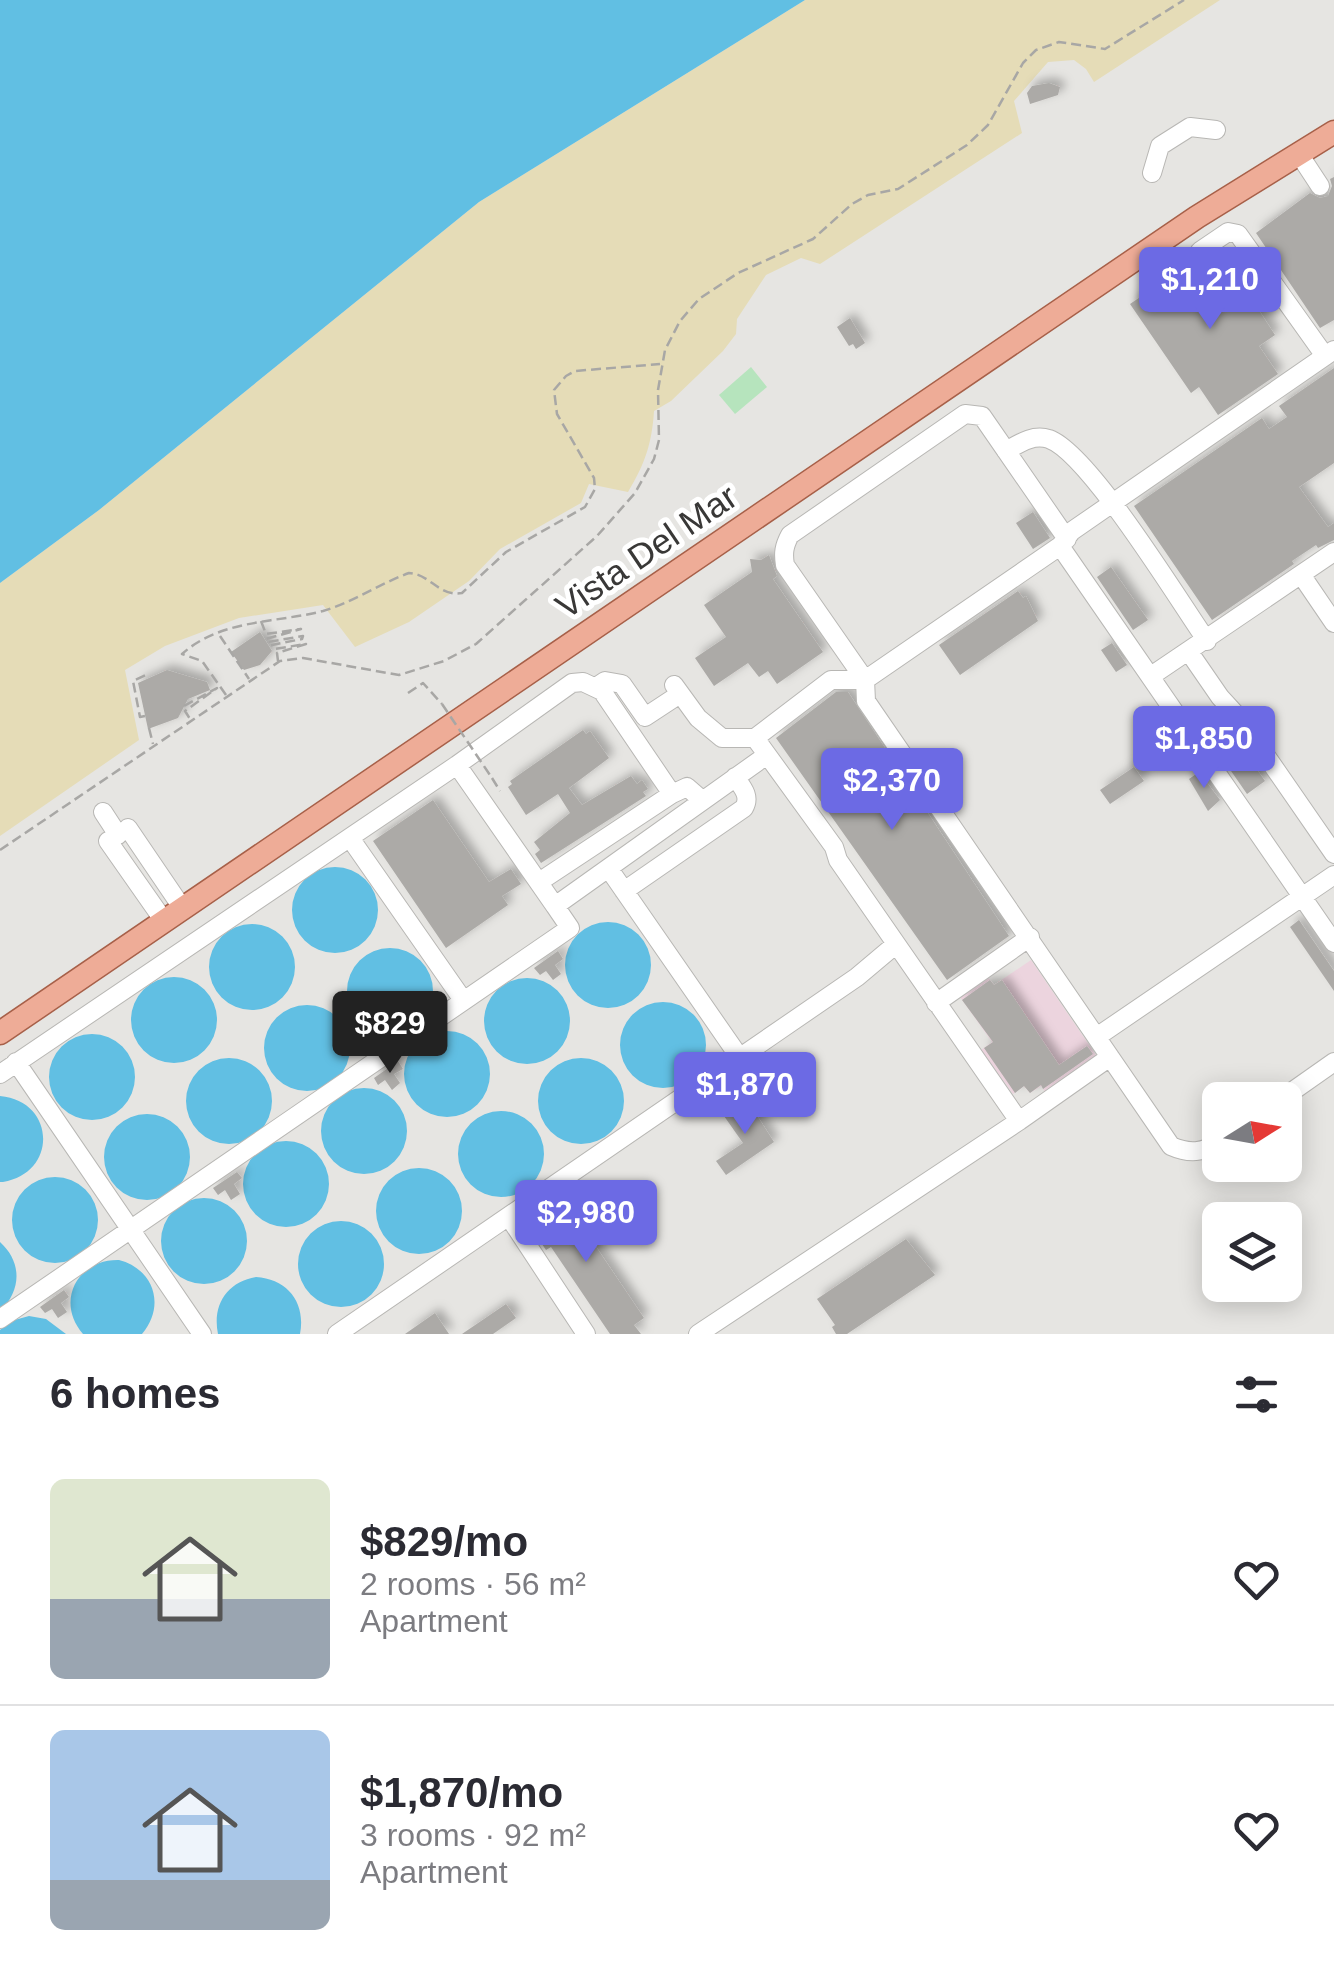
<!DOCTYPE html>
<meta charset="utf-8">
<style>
:root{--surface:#fff;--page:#f2f2f3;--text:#2b2b33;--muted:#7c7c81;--line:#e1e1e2;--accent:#6c6ae4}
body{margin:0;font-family:Helvetica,sans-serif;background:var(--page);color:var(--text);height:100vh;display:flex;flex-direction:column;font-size:38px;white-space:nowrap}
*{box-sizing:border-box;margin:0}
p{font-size:32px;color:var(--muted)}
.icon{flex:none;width:55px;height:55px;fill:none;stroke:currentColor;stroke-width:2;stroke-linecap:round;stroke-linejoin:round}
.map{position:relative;height:1334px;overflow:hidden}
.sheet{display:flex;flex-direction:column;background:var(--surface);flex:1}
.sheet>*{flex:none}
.needle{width:65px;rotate:79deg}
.tools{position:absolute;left:1202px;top:1082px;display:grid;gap:20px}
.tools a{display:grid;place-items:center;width:100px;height:100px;border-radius:15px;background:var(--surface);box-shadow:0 5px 25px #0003;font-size:50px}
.price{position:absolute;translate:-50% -85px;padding:0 22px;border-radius:10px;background:var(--accent);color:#fff;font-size:32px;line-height:65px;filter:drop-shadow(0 2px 5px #0008)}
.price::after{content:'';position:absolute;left:50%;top:60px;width:30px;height:22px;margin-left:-15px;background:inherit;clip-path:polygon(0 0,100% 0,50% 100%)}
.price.on{background:#222;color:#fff}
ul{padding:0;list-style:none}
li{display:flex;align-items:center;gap:30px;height:250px;padding:0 50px}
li+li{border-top:2px solid var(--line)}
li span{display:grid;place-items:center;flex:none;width:280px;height:200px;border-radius:15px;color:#555}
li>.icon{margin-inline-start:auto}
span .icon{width:120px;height:120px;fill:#fffc;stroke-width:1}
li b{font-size:42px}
h2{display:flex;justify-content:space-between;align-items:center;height:120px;padding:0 50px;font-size:42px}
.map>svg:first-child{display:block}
.industrial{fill:#ecd4de}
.green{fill:#b6e4bd}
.sand{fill:#e5dcb7}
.water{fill:#61bfe3}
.building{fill:#acaaa7;filter:url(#shadow)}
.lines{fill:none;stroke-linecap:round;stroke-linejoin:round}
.minor-casing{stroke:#b8b7b4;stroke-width:20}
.major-casing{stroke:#a76049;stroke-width:25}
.path{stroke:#a8a7a5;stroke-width:2.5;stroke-dasharray:10 5;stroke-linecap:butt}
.minor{stroke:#fff;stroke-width:18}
.major{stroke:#eeac97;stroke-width:22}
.path-bridge{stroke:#a8a7a5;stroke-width:2.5;stroke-dasharray:10 5;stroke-linecap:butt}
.labels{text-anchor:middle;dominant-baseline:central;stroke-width:10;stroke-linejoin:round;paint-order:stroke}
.street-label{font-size:35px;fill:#393837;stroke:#fff}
</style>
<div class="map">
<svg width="1334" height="1334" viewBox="0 0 1334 1334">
<defs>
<filter id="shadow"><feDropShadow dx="5.5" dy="-5.5" stdDeviation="5" flood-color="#0004"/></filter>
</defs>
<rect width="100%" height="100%" fill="#e6e5e2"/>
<path class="industrial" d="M1031,960L1098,1058L1046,1093L1041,1086L1030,1093L1024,1086L1013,1094L981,1050L992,1042L960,997L988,977L994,985Z"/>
<path class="green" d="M751,367L767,387L735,414L719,395Z"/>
<path class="sand" d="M805,0H1220L1094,82L1086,69L1074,60L1048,62L1014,101L1022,133L820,264L801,258L766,275L737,319L736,334L723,351L671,401L654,411C652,443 645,464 628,492L589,484L581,503L500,549L469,581L409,622L355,647L323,605L239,618L165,646L125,670L139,740L0,836V583L99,510L479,202Z"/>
<path class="water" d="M0,0H805L479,202L99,510L0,583Z
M292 910a43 43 0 1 1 86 0a43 43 0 1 1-86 0Z
M565 965a43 43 0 1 1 86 0a43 43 0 1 1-86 0Z
M209 967a43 43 0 1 1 86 0a43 43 0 1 1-86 0Z
M347 991a43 43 0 1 1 86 0a43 43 0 1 1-86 0Z
M131 1020a43 43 0 1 1 86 0a43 43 0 1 1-86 0Z
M484 1021a43 43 0 1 1 86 0a43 43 0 1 1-86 0Z
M620 1045a43 43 0 1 1 86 0a43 43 0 1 1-86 0Z
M264 1048a43 43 0 1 1 86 0a43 43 0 1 1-86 0Z
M404 1074a43 43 0 1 1 86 0a43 43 0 1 1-86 0Z
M49 1077a43 43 0 1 1 86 0a43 43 0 1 1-86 0Z
M538 1101a43 43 0 1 1 86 0a43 43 0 1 1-86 0Z
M186 1101a43 43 0 1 1 86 0a43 43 0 1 1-86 0Z
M321 1131a43 43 0 1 1 86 0a43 43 0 1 1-86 0Z
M0,1096C56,1101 58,1173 3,1182H0Z
M458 1154a43 43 0 1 1 86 0a43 43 0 1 1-86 0Z
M104 1157a43 43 0 1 1 86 0a43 43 0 1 1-86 0Z
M243 1184a43 43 0 1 1 86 0a43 43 0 1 1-86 0Z
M376 1211a43 43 0 1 1 86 0a43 43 0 1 1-86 0Z
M12 1220a43 43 0 1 1 86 0a43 43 0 1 1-86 0Z
M161 1241a43 43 0 1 1 86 0a43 43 0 1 1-86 0Z
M298 1264a43 43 0 1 1 86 0a43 43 0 1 1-86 0Z
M0,1242C22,1262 22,1290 0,1311Z
M119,1260C154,1269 166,1306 142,1334H83C55,1302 77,1259 119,1260Z
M256,1277C288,1279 306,1303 300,1334H218C212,1305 227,1282 256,1277Z
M29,1316L46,1319L66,1334H0V1330L11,1321Z"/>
<path class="building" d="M1049,83L1060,87L1058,95L1030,104L1027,93L1032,86Z
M1334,177V320L1320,328L1256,233L1310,193L1320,198L1328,196L1332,186L1330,179Z
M1193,261L1202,263L1214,280L1244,267V278L1254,277L1257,282L1248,301L1268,297L1271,302L1258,309L1275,335L1259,346L1278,374L1218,415L1199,387L1191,393L1130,304Z
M850,318L865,343L856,349L853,344L849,346L837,327Z
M1334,368V463L1299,487L1328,527L1334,523V540L1318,548L1316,545L1292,561L1294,564L1212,620L1134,506L1262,418L1269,429L1287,417L1279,406Z
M1033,512L1050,538L1033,549L1016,523Z
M769,555L777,576L773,579L823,652L777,684L768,671L759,677L748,663L714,686L695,658L726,637L704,605L752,572L750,559L761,560Z
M1111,567L1148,620L1133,630L1097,577Z
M1018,591L1023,598L1026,596L1038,621L960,675L939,645Z
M260,632L272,651L260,665L244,670L231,652Z
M1112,643L1127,665L1116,672L1101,650Z
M167,670L207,682L210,690L188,699L178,718L148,729L138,683Z
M836,692H848L1009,936L947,980L776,738Z
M1224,723L1265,781L1247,794L1204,732H1212Z
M583,730L586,734L590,731L609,758L569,788L582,805L631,776L637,784L642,780L648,789L643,792L646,796L541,863L535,854L540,850L534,842L570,813L558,794L526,815L508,787L512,784L510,781Z
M1134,767L1144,781L1110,804L1100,790Z
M1199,772L1220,800L1208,811L1189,779Z
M433,800L489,882L511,869L521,884L502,896L508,905L446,948L373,841Z
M1299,920L1334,971V991L1290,927Z
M558,951L563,959L555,965L561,974L553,980L546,971L540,975L534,968Z
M990,980L994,985L1002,980L1059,1065L1087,1046L1093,1054L1043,1089L1041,1085L1030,1093L1024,1086L1015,1093L984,1048L993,1042L962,1000Z
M398,1061L403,1069L394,1074L400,1083L392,1090L385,1080L378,1085L374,1078Z
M747,1100L774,1142L726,1175L716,1161L743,1143L724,1116Z
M237,1172L242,1178L234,1184L240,1194L231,1200L225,1190L218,1195L213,1188Z
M568,1193L588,1222L582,1226L644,1318L634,1325L641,1334H610L551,1247L546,1250L527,1222Z
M906,1239L935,1275L847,1334H836L832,1327L835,1325L817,1299Z
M64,1290L69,1297L61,1303L67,1312L58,1318L52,1309L45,1313L40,1307Z
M506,1304L516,1318L493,1334H462Z
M435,1313L449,1334H405Z"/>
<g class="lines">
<g class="minor-casing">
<path id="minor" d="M1299,154L1320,186
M1152,173L1160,146L1190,127L1216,130
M1200,251L1228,232L1238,234L1325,356
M1006,451C1020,443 1033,434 1049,439C1089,453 1179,601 1207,641
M1067,539L982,416L965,414L790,535C784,546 783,553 785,565L865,680L866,701L1171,1146C1189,1154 1203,1153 1220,1142
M1060,546L1334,943
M1302,576L1334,623
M1189,652L1220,697L1242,721L1334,854
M1151,676L1334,552
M674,685L698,718L722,738H755L831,680H865L1060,546L1072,531L1334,350
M596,687L605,681L622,684L645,717L680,694
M755,738L834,847L838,860L1019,1121
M457,765L555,906L767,755
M103,812L118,835
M128,828L183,909
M350,838L463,1000
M108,841L164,921
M609,869L740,1058
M539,882L672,794
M624,891L744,808C751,796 742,787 735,777
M936,1003L1030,937
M1098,1036L1334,875
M16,1062L202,1334
M0,1074L457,765L572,683L583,682L602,691L672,794L687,787L702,800
M1280,1100L1334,1062
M509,1217L586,1334
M0,1319L570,928L555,906
M337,1334L857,977L895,945
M698,1334L1019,1121L1110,1057"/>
</g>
<g class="major-casing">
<path id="major" d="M0,1033L1197,217L1334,132"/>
</g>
<path class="path" d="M261,621L266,634L301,629L266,639L268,642L303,636L302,639L272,645L274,649L306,644L277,653L278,661
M220,636L249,679
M408,693L423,683L442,704
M226,695L202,661L182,654C221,619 276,623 323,611C353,602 379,584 409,573C430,574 439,597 462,593L506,552L585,507L595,489L594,478L557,414L554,390L566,376L575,371L660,364
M184,706L217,688L185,711L190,719
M145,716L140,717L133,681L146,675
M149,728L153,744
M492,778L500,791
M0,850L280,661L303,658L399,675L444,661L476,644L597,536L635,493L654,459L659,440L658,390L665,350L680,321L699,299L738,273L813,239L852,204L868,195L898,189L967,145L988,125L1023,63L1036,50L1059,42L1105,49L1184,0"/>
<use href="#minor" class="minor"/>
<use href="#major" class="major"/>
<path class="path-bridge" d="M442,704L492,778"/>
</g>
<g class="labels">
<g class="street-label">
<text transform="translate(646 551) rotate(-34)">Vista Del Mar</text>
</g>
</g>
</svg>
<div class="tools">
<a><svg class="needle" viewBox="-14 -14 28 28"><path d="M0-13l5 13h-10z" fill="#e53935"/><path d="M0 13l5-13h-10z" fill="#7c7c81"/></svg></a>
<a><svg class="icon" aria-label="layers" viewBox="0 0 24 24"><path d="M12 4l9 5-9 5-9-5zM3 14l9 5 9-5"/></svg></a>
</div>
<b class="price" style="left:1210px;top:332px">$1,210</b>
<b class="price" style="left:1204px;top:791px">$1,850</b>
<b class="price" style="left:892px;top:833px">$2,370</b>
<b class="price on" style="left:390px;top:1076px">$829</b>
<b class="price" style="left:745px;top:1137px">$1,870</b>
<b class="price" style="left:586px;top:1265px">$2,980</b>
</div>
<section class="sheet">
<h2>6 homes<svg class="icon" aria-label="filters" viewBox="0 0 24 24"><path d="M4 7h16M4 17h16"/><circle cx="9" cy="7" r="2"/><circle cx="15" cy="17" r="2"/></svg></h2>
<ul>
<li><span style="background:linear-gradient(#dfe7d0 60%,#9aa5b1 0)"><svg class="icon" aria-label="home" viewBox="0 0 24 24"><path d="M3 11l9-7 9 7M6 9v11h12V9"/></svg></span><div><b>$829/mo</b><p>2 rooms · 56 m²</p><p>Apartment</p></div><svg class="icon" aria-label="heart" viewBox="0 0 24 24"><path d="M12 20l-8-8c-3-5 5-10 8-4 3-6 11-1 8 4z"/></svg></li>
<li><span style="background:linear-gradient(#a9c7e8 75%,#9aa5b1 0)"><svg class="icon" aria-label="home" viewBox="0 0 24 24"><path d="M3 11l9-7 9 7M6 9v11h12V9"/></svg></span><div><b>$1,870/mo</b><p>3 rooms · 92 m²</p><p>Apartment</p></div><svg class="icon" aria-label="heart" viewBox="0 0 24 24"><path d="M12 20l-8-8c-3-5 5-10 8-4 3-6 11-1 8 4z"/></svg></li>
</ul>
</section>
